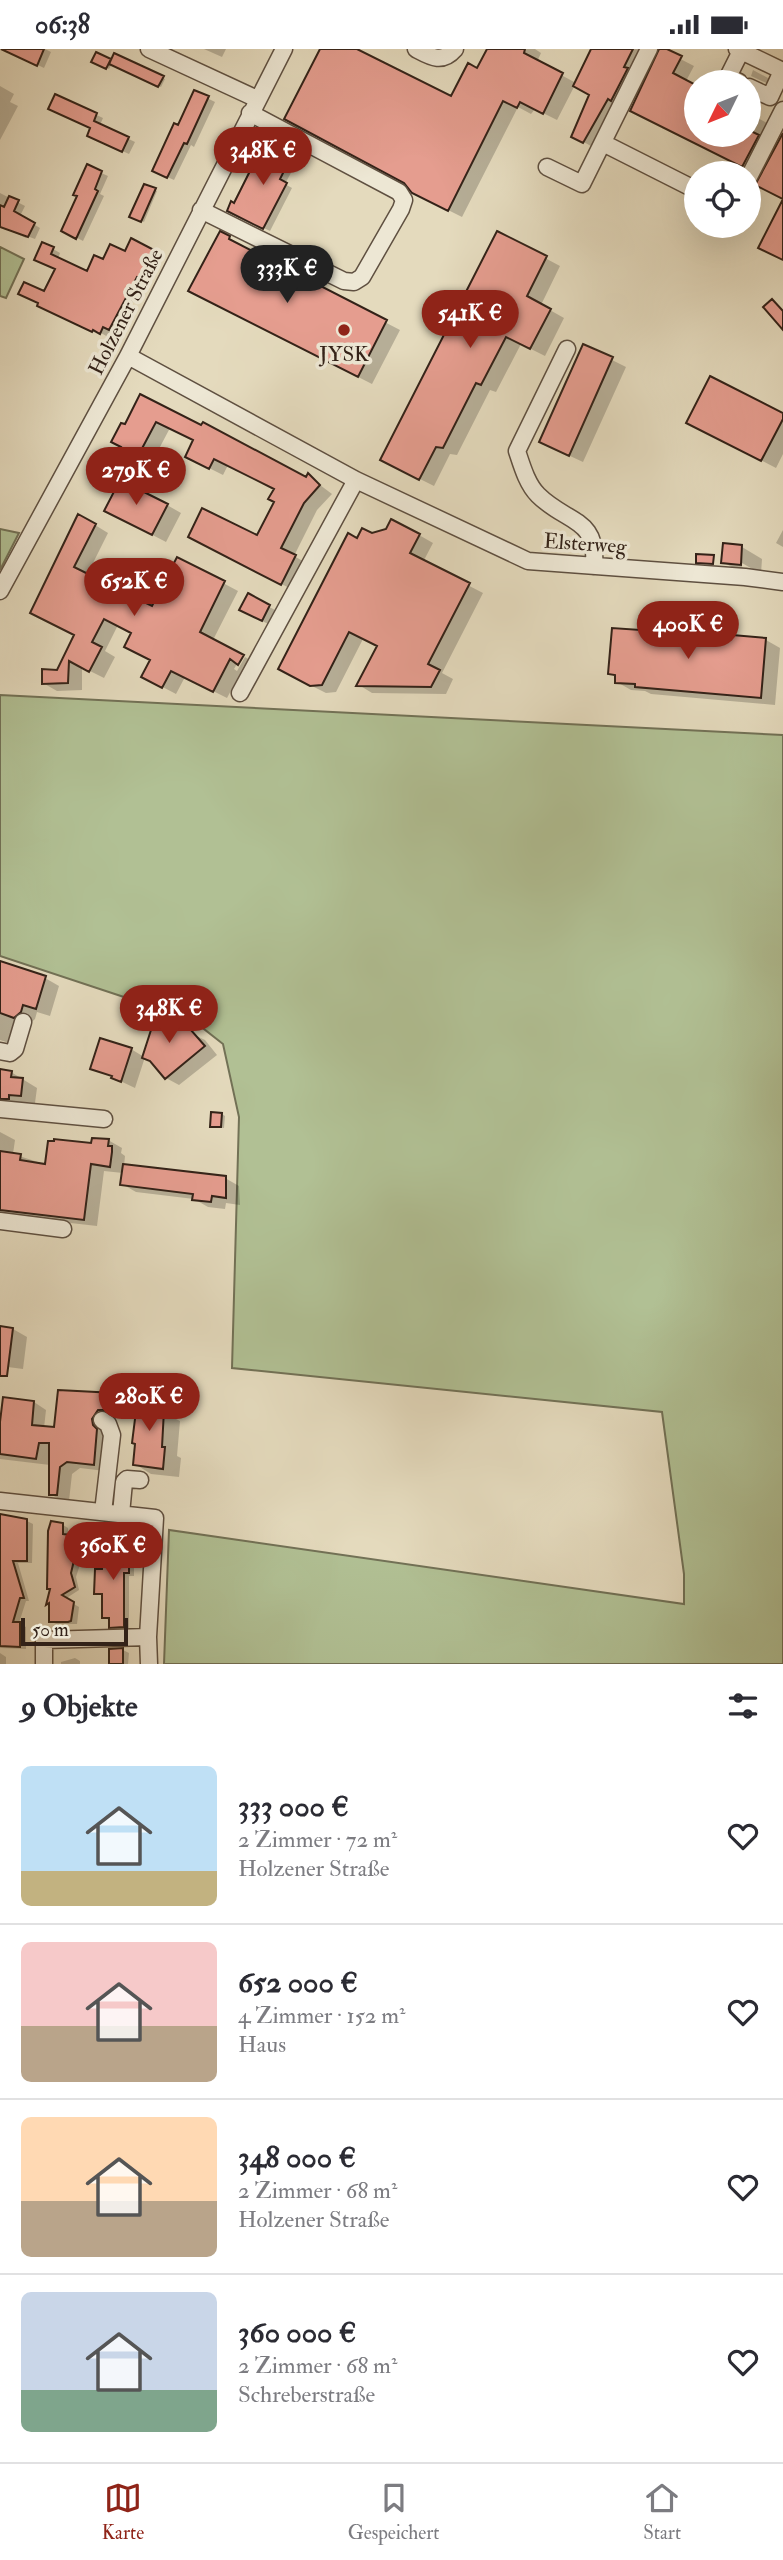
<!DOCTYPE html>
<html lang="de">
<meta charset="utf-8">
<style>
:root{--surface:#fff;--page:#f2f2f3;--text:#2b2b33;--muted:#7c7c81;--line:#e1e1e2;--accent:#8f2418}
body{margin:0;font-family:"IM FELL Double Pica",serif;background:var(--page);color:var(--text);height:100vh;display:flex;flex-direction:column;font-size:26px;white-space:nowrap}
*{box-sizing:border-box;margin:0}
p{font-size:23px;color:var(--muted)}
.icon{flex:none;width:38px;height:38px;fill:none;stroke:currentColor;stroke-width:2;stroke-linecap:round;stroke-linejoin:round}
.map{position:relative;height:1615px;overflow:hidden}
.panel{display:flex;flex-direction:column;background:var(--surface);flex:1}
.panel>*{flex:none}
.needle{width:46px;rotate:227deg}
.controls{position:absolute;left:684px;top:21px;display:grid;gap:14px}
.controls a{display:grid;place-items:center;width:77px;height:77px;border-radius:50%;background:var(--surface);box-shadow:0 7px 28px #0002;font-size:35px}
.scale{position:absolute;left:21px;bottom:18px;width:107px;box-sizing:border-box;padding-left:7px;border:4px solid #332218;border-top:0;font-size:19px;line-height:24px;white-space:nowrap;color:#332218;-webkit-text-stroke:5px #ede7d4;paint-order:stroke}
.price{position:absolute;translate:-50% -60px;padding:0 16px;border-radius:24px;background:var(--accent);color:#fff;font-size:23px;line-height:46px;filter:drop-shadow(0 2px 4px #0008)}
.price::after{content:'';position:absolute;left:50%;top:42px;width:21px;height:16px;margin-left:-10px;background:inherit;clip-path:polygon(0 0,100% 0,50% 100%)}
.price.current{background:#222;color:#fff}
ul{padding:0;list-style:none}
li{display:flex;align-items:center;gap:21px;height:175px;padding:0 21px}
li+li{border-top:2px solid var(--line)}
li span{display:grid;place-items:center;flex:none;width:196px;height:140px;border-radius:10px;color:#555}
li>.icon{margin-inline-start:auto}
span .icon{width:84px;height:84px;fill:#fffc;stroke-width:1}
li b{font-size:30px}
h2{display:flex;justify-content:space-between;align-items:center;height:84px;padding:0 21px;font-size:30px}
.status{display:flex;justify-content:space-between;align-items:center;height:49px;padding:0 35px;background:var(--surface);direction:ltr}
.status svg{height:19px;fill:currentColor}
.tabs{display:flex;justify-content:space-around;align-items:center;height:98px;border-top:2px solid var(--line);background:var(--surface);font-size:19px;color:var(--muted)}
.tabs a{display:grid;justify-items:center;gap:4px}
.tabs .current{color:var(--accent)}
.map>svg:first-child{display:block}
.green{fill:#b1c094;stroke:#727156;stroke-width:2}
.shadow{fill:#0003}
.building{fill:#e59d8f;stroke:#332218;stroke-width:2}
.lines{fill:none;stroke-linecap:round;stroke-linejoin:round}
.minor-casing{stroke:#5f5041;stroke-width:19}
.minor{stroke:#ede7d4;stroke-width:16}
.poi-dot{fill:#8f2418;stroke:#ede7d4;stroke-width:2.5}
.labels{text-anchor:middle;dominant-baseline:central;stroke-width:7;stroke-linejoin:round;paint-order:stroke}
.street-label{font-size:21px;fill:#332218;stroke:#ede7d4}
.poi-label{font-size:21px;fill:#332218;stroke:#ede7d4}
</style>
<div class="status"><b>06:38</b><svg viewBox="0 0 49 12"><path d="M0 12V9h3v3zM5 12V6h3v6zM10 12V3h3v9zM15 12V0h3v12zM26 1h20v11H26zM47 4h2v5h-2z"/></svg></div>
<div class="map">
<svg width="783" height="1615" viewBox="0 0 783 1615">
<rect width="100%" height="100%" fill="#e4dabd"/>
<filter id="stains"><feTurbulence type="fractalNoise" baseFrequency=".00286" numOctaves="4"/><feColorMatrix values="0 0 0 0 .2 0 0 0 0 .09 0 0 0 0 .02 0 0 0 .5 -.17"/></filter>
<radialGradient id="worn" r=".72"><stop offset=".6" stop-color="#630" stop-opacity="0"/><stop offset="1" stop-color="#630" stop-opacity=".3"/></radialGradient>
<path class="green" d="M0,198L24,210L6,249L0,247Z
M0,480L19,484L0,521Z
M0,646L783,686V1615H164L169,1481L684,1555V1525L662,1363L232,1319L239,1068L223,995L200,977L145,955L0,907Z"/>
<path class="shadow" d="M9,0H45L51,3L44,19L15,5Z
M204,0H226L222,8Z
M322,0H353L451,50L478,21L489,0H535L541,4L537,13L576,34L557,71L535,60L531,65L518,58L462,168L428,151Z
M593,0H651L598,101L573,87L593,42Z
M661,0L694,17L686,32L696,38V86H749V64L774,78L757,125L646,69Z
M96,5L112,12L115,6L165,30L161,38L112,15L109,20L93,12Z
M753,21L779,35L777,39L751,27Z
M0,37L14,45L10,53L18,57L0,91Z
M195,43L215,53L194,98L191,96L174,131L161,125Z
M56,47L103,69L100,76L135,93L129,105L96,90L92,79Z
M276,92L301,105L285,135L292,139L270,182L235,165V156L261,122Z
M88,118L108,127L100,145L104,147L83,192L70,185Z
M145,137L157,142L144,173L131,167Z
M0,144L25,157L20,167L40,179L35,190L27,187L26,189L0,177Z
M220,184L243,197L242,199L400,281L372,335L204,250Z
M498,184L560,217L541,256L564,269L545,307L521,295L496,343L490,341L457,406L450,405L434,437L396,418Z
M132,192L160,207L149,233L145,230L117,284L111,281L108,288L101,284L100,286L46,261L45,245L57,220L43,214L53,200L60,204L58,210L88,225L104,212L125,204Z
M584,297L626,318L583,413L555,400Z
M141,347L306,431L308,427L332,445L317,461L294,507L308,515L295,542L204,495L258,488L276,452L275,440L228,416L223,426L201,415L195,391L170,379L152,413L147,410L143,419L119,406L123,398L125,378Z
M783,366V405L776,419L702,381Z
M167,456L181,464L166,493L120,469Z
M95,476L108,484L87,526L101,533L122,530L136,538L130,548L153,560L178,510L238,542L213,591L242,606L234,620L237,622L245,608L257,615L253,622L244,617L227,649L185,628L176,645L157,635L152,611L133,584L118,576L105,602L115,608L104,629L82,618V641L57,642L43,634L58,622L76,586L45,571Z
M387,481L419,486L433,494L423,513L483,544L442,624L453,630L446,645L372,644L359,636L379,597L363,590L336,643L326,644L294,628L358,491Z
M783,481V498L776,494Z
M742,498L762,510L761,525L742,514V518L755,526L744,525L723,513Z
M249,547L290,569L283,582L262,572Z
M766,591L780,599L775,656L651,645L645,642L631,641L617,633V629L610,624Z
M0,914L45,929L59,937L50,967L37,963L35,970L9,994L0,991Z
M163,967L176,975V977L205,991L217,1006L179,1036L166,1029L154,1014L145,1008L135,1039L93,1019L131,1000L144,1008Z
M0,1022L11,1023L37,1039L35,1054L22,1053V1056L0,1054Z
M222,1065L225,1067L224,1079L211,1077Z
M0,1083L15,1091L13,1105L47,1116L108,1091L122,1099L121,1104L125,1107L124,1117L225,1129L239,1137L240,1156L226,1154L225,1160L208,1158L194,1150L136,1143L122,1135L123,1124L104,1122L97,1177L0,1166Z
M0,1279L13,1280L27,1288L23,1320L0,1317Z
M114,1346L127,1353L125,1370L117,1367L111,1368L105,1385V1422L80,1419L72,1425L69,1452H63L50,1445V1416L0,1410V1380L34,1353L46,1361L44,1379L55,1380Z
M159,1351L175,1360L174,1369L180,1372L177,1407L181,1409L179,1428L151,1425L135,1415Z
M0,1467L27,1472L33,1475L32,1514H18L29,1552H26L19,1574L26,1578V1600L0,1599Z
M63,1476L68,1479V1487L77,1491L85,1500L76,1528L79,1541L65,1550L79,1558L77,1575H56L50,1572V1557L48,1555Z
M129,1496L134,1499V1527H129V1579L116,1581L110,1578V1572L104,1568V1547L96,1544L103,1522Z
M123,1601L129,1604L128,1615H111Z
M0,1604L6,1608V1615H0Z
M75,1609L80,1612V1615H61V1613Z"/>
<path class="building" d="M1,0H44L37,17Z
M320,0H357L451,47L468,14L477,19L487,0H525L524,4L563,24L543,65L520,53L517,59L503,52L448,162L412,144L404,134L284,70Z
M591,0H633L624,18L628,19L611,52L608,50L583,94L571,88L589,46L573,37Z
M659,0H667L682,7L673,24L696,36V86H749V81L759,86L742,118L630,62Z
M96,3L111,10L106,20L91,13Z
M114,4L164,27L158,38L109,15Z
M194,41L209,47L187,95L184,94L167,129L152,122L174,74L178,76Z
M55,45L97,64L94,72L129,88L122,103L87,87L90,79L48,60Z
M783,84V211L758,199L783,150L755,136Z
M276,89L295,100L280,130L287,134L263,180L227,162L231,152L234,154L253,116L260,120Z
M87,115L102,122L95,140L98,142L76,190L61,182L77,147L73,146Z
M144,135L156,139L141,173L129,168Z
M9,147L19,151L14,162L35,174L28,188L0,178V156L4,158Z
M220,182L230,187L229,190L387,271L358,328L188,242Z
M497,182L547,207L527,247L551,260L530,300L506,288L481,336L476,334L443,399L436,398L419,431L380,411Z
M131,189L154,201L142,230L137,228L109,281L103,278L100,285L93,281L92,283L37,257L38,254L18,245L24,233L44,242L55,220L34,211L42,193L54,198L51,205L87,222L94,206L103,210L110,195L125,202Z
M772,250L783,262V281L763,258Z
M583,295L613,308L569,407L539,393Z
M710,327L783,364V370L761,412L686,374Z
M140,345L201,376L203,373L306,428L308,424L320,436L304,454L281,499L296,506L281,536L188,488L202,459L257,486L274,453L268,450L274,440L214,410L209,420L185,408L193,391L156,373L138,407L133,404L129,413L117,406L121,398L111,393L121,374L125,375Z
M120,431L168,455L152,486L104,462Z
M78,465L96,475L74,518L100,531L106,520L123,528L117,540L152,557L177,508L225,532L200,583L244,606L238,616L230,610L213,643L171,622L162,639L141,628L150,611L124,598L131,584L104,570L92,593L102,598L89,623L69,612L68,634L42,635V620L57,621L74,586L30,564Z
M391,470L420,485L410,504L470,534L428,615L440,621L431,638L356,637L377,597L349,583L322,636L310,637L278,620L348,484L357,489L362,479L372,484L386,480Z
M723,494L742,496L741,516L721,514Z
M696,505L714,506L713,515L696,514Z
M248,544L270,556L262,572L239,561Z
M640,578L766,589L761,649L635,638V635L615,634V626L608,625L612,579L640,581Z
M0,912L46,927L36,960L23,956L21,963L14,969L0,964Z
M151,961L164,965L162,971L191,981L205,997L165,1030L150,1012L142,1009L151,981L145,979Z
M100,989L132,999L121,1033L111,1029L112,1027L90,1020Z
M0,1020L12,1022L11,1028L23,1029L21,1047L9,1046V1050H0Z
M211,1063L222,1064L221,1078H210Z
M92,1089L109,1090L108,1097H112V1103L110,1118L91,1115L84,1171L0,1161V1102L21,1105L20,1111L45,1115L48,1092H54V1090L91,1094Z
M123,1115L226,1127V1149L212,1147L211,1153L192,1151L193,1145L120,1136Z
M0,1277L13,1279L7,1327H0Z
M58,1341L115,1344L112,1365L103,1361H98L92,1370L93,1376L97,1380L94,1416L67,1413L60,1418L57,1446H49V1394H39L36,1410L0,1405V1373L3,1348L34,1352L32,1376L54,1378Z
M138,1346L160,1349L159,1361H164L162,1398H165L163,1420L133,1416L135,1395L132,1394Z
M0,1465L27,1470V1512H13L24,1549H20L13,1573H20V1598L0,1597Z
M51,1472L63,1474V1485L71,1486L80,1495V1503H76L71,1524L75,1538L62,1546L74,1553L71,1572L68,1573H49V1554L46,1556L50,1540H47L48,1482Z
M104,1494H129V1524H124V1578L109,1579V1569H102V1545H94L95,1520H102Z
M123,1599V1615H109V1600Z"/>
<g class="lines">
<g class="minor-casing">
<path id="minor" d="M149,0L257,50
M416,0C431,8 442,15 455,0
M737,0L783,22
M739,33L728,28L741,2
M749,38L770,48L782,22
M603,94L696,141
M547,118L582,135L649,0
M749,128L783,61
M201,161L344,232L354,233L362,228L401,160L404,151L399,143L250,64
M567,300L517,402C522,417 527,435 538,446C567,475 598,468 594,517
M128,307L356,431L528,512L745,528L783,533
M0,542L128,307L284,0
M240,644L356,431
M0,1002L10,1004L15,1000L23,973
M0,1060L104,1070
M0,1172L63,1180
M102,1371L108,1375L112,1386L103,1463
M0,1452L155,1469L148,1588L149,1615
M121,1465L124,1433L127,1430L140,1431
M44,1615V1591L148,1588"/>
</g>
<use href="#minor" class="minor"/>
</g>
<circle class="poi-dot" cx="344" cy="281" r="7"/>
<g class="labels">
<g class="street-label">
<text transform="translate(126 263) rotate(-63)">Holzener Straße</text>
<text transform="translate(585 495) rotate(4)">Elsterweg</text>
</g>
<g class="poi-label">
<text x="344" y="305">JYSK</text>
</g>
</g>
<rect width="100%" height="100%" filter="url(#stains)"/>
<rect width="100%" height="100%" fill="url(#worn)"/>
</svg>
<div class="controls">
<a><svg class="needle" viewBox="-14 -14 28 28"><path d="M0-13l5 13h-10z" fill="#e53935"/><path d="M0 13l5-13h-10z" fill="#7c7c81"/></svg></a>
<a><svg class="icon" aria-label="locate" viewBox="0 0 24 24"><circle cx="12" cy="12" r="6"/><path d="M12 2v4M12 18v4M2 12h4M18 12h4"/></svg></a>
</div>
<div class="scale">50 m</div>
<b class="price" style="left:263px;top:138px">348K €</b>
<b class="price current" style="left:287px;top:256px">333K €</b>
<b class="price" style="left:470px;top:301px">541K €</b>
<b class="price" style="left:136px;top:458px">279K €</b>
<b class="price" style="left:134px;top:569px">652K €</b>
<b class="price" style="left:688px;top:612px">400K €</b>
<b class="price" style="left:169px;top:996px">348K €</b>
<b class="price" style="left:149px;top:1384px">280K €</b>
<b class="price" style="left:113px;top:1533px">360K €</b>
</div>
<section class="panel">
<h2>9 Objekte<svg class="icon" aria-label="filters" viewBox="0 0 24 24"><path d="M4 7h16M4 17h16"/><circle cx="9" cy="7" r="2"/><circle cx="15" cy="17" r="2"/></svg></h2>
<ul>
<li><span style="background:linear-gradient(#bfe0f5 75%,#c2b280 0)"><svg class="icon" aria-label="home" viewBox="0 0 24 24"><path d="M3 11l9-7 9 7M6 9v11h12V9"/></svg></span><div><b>333 000 €</b><p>2 Zimmer · 72 m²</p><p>Holzener Straße</p></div><svg class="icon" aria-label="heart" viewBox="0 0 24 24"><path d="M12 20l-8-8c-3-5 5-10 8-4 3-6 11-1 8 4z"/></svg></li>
<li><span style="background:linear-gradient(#f6c9c9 60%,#b9a48a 0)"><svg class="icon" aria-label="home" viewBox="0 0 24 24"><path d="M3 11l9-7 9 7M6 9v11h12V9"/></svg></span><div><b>652 000 €</b><p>4 Zimmer · 152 m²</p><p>Haus</p></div><svg class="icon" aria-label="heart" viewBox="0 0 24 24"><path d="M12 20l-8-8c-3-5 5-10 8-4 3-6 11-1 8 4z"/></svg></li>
<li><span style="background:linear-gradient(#ffd9b3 60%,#b9a48a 0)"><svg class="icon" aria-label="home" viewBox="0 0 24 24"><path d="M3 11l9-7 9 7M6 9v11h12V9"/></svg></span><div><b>348 000 €</b><p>2 Zimmer · 68 m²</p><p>Holzener Straße</p></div><svg class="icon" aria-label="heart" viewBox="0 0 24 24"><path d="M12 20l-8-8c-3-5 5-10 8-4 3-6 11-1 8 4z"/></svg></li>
<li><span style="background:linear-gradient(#c9d6e8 70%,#7fa58c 0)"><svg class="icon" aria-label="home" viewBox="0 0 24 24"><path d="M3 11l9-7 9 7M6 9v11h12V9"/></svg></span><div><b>360 000 €</b><p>2 Zimmer · 68 m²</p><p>Schreberstraße</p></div><svg class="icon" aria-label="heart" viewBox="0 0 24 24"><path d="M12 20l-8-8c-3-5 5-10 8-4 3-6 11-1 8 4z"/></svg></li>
</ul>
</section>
<nav class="tabs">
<a class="current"><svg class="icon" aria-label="map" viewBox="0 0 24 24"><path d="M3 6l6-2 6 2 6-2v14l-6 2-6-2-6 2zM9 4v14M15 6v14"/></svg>Karte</a>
<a><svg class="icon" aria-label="saved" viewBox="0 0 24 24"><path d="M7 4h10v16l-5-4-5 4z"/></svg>Gespeichert</a>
<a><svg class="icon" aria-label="home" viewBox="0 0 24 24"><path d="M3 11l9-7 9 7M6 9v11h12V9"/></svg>Start</a>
</nav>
